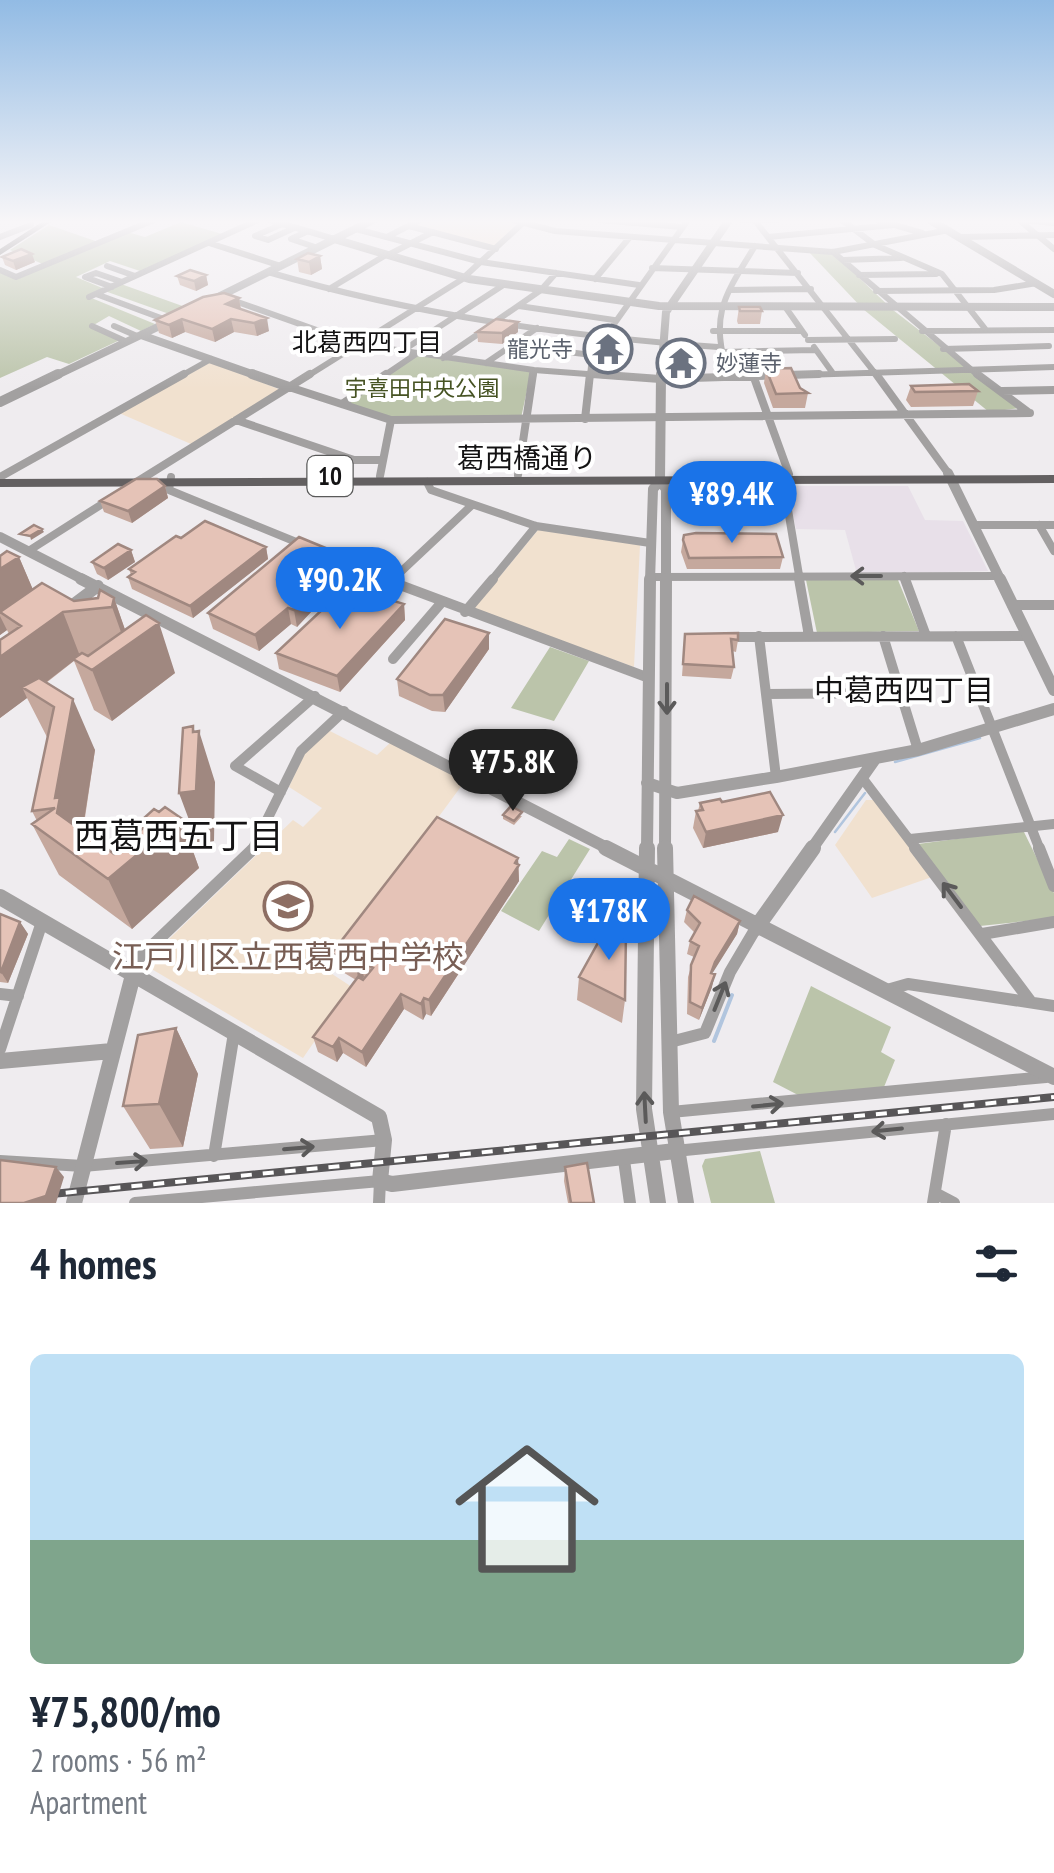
<!DOCTYPE html>
<meta charset="utf-8">
<style>
:root{--surface:#fff;--page:#f6f6f7;--text:#1f2937;--muted:#747a83;--line:#e0e1e3;--accent:#1a73e8}
body{margin:0;font-family:"PT Sans Narrow","Noto Sans JP",sans-serif;background:var(--page);color:var(--text);height:100vh;display:flex;flex-direction:column;font-size:38px;white-space:nowrap}
*{box-sizing:border-box;margin:0}
p{font-size:32px;color:var(--muted)}
.icon{flex:none;width:55px;height:55px;fill:none;stroke:currentColor;stroke-width:2;stroke-linecap:round;stroke-linejoin:round}
.map{position:relative;height:1203px;overflow:hidden}
.panel{display:flex;flex-direction:column;background:var(--surface);flex:1}
.panel>*{flex:none}
.price{position:absolute;translate:-50% -85px;padding:0 22px;border-radius:35px;background:var(--accent);color:#fff;font-size:32px;line-height:65px;filter:drop-shadow(0 2px 5px #0008)}
.price::after{content:'';position:absolute;left:50%;top:60px;width:30px;height:22px;margin-left:-15px;background:inherit;clip-path:polygon(0 0,100% 0,50% 100%)}
.price.selected{background:#222;color:#fff}
ul{padding:0;list-style:none}
li{display:grid;align-content:center;gap:20px;height:530px;padding:0 30px}
li+li{border-top:2px solid var(--line)}
li span{display:grid;place-items:center;height:310px;border-radius:15px;color:#555}
li>.icon{margin-inline-start:auto}
span .icon{width:180px;height:180px;fill:#fffc;stroke-width:1}
li b{font-size:42px}
h2{display:flex;justify-content:space-between;align-items:center;height:120px;padding:0 30px;font-size:42px}
.map>svg:first-child{display:block}
.built{fill:#e8e0e9}
.education{fill:#f1e1cf}
.green{fill:#bbc4aa}
.lines{fill:none;stroke-linecap:round;stroke-linejoin:round}
.stream-far1{stroke:#b1c5de;stroke-width:2.5}
.stream{stroke:#b1c5de;stroke-width:4}
.minor-far3{stroke:#a2a0a0;stroke-width:6}
.minor-far2{stroke:#a2a0a0;stroke-width:8}
.minor-far1{stroke:#a2a0a0;stroke-width:10}
.minor{stroke:#a2a0a0;stroke-width:12}
.tertiary-far3{stroke:#a2a0a0;stroke-width:8}
.tertiary-far2{stroke:#a2a0a0;stroke-width:10}
.tertiary-far1{stroke:#a2a0a0;stroke-width:12}
.tertiary{stroke:#a2a0a0;stroke-width:16}
.primary{fill:#636061;fill-rule:evenodd}
.rail-casing{stroke:#585658;stroke-width:8}
.rail{stroke:#fff;stroke-width:4;stroke-dasharray:11;stroke-linecap:butt}
.wall{fill:#c5a89d}
.shaded-wall{fill:#a08880}
.building{fill:#e5c3b7;stroke:#a08880;stroke-width:2.5}
.oneway{stroke:#5b5a5a}
.labels{text-anchor:middle;dominant-baseline:central;stroke-width:8;stroke-linejoin:round;paint-order:stroke}
.far-worship-label{font-size:22px;fill:#5b616d;stroke:#fff;text-anchor:end}
.far-park-label{font-size:22px;fill:#465323;stroke:#fff}
.far-neighbourhood-label{font-size:25px;fill:#141314;stroke:#fff}
.shield{fill:#fff;stroke:#5a5a5a;stroke-width:2.5}
.shield-label{font-size:25px;font-weight:bold;fill:#141314}
.street-label{font-size:28px;fill:#141314;stroke:#fff}
.neighbourhood-label{font-size:30px;fill:#141314;stroke:#fff}
.near-education-label{font-size:32px;fill:#785e54;stroke:#fff}
.near-neighbourhood-label{font-size:35px;fill:#141314;stroke:#fff}
</style>
<div class="map">
<svg width="1054" height="1203" viewBox="0 0 1054 1203">
<rect width="100%" height="100%" fill="#efecef"/>
<path class="built" d="M787,486H908L925,520L963,521L988,571L857,574L845,530L796,529Z"/>
<path class="education" d="M424,220H506L518,223L494,247L414,225Z
M211,362L281,390L191,444L119,413Z
M538,530L640,545L634,667L473,609Z
M328,730L377,755L391,742L465,781L326,970L352,987L303,1058L143,964L293,820L303,827L322,808L289,787L305,752Z
M866,800H875L932,877L872,898L835,845Z"/>
<path class="green" d="M181,222L222,234L143,272L110,261L76,277L107,290L121,284L188,308L172,315L102,290L89,297L155,324L141,331L109,316L92,326L120,340L69,364L47,357L0,378V271L17,277L45,265L10,250L49,225L101,243L127,232L145,237Z
M808,251L834,254L893,310L1020,408L989,412L863,309Z
M417,355L531,372L521,418H391L346,404Z
M806,580H898L919,631L817,633Z
M550,647L589,661L554,721L511,708Z
M1023,830L1054,893V918L980,926L918,844Z
M569,839L590,849L539,931L501,911L542,851L557,857Z
M811,986L891,1027L881,1052L895,1060L884,1087L798,1095L773,1082Z
M760,1151L775,1203H711L702,1166L705,1159Z"/>
<g class="lines">
<path class="stream-far1" d="M895,762L980,738
M835,832L865,793"/>
<path class="stream" d="M714,1041L732,995"/>
<path class="minor-far3" d="M270,220L334,239
M513,220L555,231L833,252L949,230
M599,220L682,227
M741,220H778
M842,220L875,245L942,274L986,330
M878,220L922,233
M1019,220L1054,249
M1022,220L1054,223
M756,222L878,377
M282,224L255,236L268,240L294,228
M409,226L496,249
M356,229L481,262L639,285
M306,232L291,239L315,247
M0,237L31,225
M387,237L420,220
M768,237L893,225
M963,237L1054,235
M209,243L281,266
M833,252L980,377
M388,255L433,232
M843,260L901,258
M107,266L135,276
M652,268L798,273
M0,270L16,277L154,220
M268,272C415,315 565,336 718,347
M859,275L936,274
M595,279L630,237
M112,287L85,277L96,273L122,282
M329,289L386,255
M730,290L811,289
M876,291L994,290L1037,283
M96,294L169,321
M89,297L258,220
M232,300L356,344L534,370L627,377
M519,306L614,320
M786,308L805,335
M499,319L541,290L556,273
M92,326L125,341
M114,326L137,336
M713,331H802
M922,331L1054,330
M808,340L895,339
M511,345L592,355
M814,347L832,372
M943,349L1049,346
M402,351L505,284
M720,352L815,350
M443,358L487,328
M486,363L537,328
M728,376C710,314 723,298 755,246
M179,377L211,359
M306,377L461,280L526,220
M382,377L416,354
M533,377L534,370
M590,377L592,355L688,220
M737,377L1054,367"/>
<path class="minor-far2" d="M592,374L660,379L819,374
M876,374L948,473
M977,374L1028,412
M753,375L789,474
M289,387L391,420L1030,413
M1002,391L1054,390
M342,404L386,374
M585,419L590,374
M236,420L354,460H383
M518,475L533,374
M380,476L391,420
M0,477L184,374
M171,477L169,490L306,546
M783,480L800,581
M427,482L431,490L536,526L650,543
M135,483L310,374
M977,525H1054
M1039,525L1054,551
M30,550L110,499
M339,560L390,581
M904,576L906,581
M650,577L998,576
M355,581L365,571
M391,581L472,505
M491,581L536,526"/>
<path class="minor-far1" d="M384,579L649,678
M799,579L809,636
M905,579L926,636
M335,601L357,579
M1012,605H1054
M465,612L493,579
M759,636L776,777
M883,636L918,750
M956,636L1040,850
M729,637L1027,636
M393,659L442,602
M766,694L901,693
M863,779L917,850
M281,792L235,766L315,696
M910,839L1054,824
M252,850L301,751L344,711"/>
<path class="minor" d="M915,848L1031,1002
M1039,848L1054,886
M982,934L1054,922
M133,975L136,961L254,848
M887,990L908,984L1054,1006
M0,994L18,996
M670,1042L705,1033L730,972L756,928
M0,1049L42,922
M671,1112L1046,1077
M675,1151L1054,1114
M214,1156L234,1033
M624,1160L630,1203
M0,1161L83,1166L384,1140
M935,1193L954,1203
M135,1203L380,1181L379,1203
M933,1203L946,1124"/>
<path class="tertiary-far3" d="M930,220L1054,294
M334,239L469,279L659,306L1054,307
M216,298L373,220
M141,335L260,377
M53,377L168,322
M661,377L666,312L729,220"/>
<path class="tertiary-far2" d="M252,374L289,387
M0,402L58,374
M948,473L1001,581
M660,481L666,489V581
M0,537L86,581
M650,581L653,489L660,481L661,374"/>
<path class="tertiary-far1" d="M81,579L611,850
M1000,579L1054,690
M70,607L98,586
M647,783L677,793L776,777L918,750L1054,709
M647,850L650,579
M665,850L666,579
M811,850L875,759"/>
<path class="tertiary" d="M606,848L1054,1077
M647,848L644,1109L658,1203
M665,848L671,1112L686,1203
M0,897L379,1117L384,1140L380,1181L392,1184L675,1151
M756,928L813,848
M0,1061L112,1051
M74,1203L133,975"/>
<path class="primary" d="M45,220H54L0,255V249Z
M1054,475V483L0,487V479Z"/>
<g class="rail-casing">
<path id="rail" d="M0,1199L1054,1097"/>
</g>
<use href="#rail" class="rail"/>
</g>
<path class="wall" d="M320,256L322,269L311,275L299,272L297,259Z
M2,257L35,262L16,270L5,265Z
M206,275L208,285L196,291L180,285L177,276Z
M239,298L241,309L269,331L257,336L234,332L215,342L185,332L172,338L159,333L155,320Z
M739,307L762,311L760,324H738L737,321Z
M477,332H518L502,344L478,342Z
M766,369L808,393L805,408H773L764,383Z
M911,386L978,391L973,406L911,407L906,400Z
M165,486L168,498L132,523L104,512L100,501Z
M181,538L266,547L268,559L193,618L132,589L128,577L131,575L129,569Z
M683,540L783,557L780,569H687L681,552Z
M131,550L135,562L108,580L97,574L92,562Z
M0,556L19,557L33,590L74,601L114,598L125,630L175,673L112,721L94,710L74,661L46,683L95,750L83,831L114,854L147,825L144,818L159,812L181,818L199,868L132,929L59,875L32,824L37,821L32,811L48,739L27,698L0,718L9,634L7,630L0,635Z
M348,572L310,608L311,612L297,627L291,624L259,651L213,629L208,613Z
M368,601L404,604L405,620L340,692L279,669L276,653Z
M489,633V649L445,712L432,711L399,696L397,679Z
M685,634L738,640L736,652L732,651L734,667L731,679L682,676Z
M722,802L778,832L703,848L693,828L696,811H698L700,803Z
M503,815L522,816L514,825L503,819Z
M518,858L519,881L431,1016L426,1014L423,1020L404,1009L366,1067L343,1053L337,1062L318,1052L313,1037L356,980L336,968L332,953Z
M687,910L740,921L737,934L712,973V987L699,1020L687,1014L688,977L694,957L687,954L690,941L695,933L684,922Z
M0,914L20,922L28,934L8,983L0,982Z
M579,977L625,1000L622,1023L577,1000Z
M176,1028L198,1074L183,1147L150,1149L123,1106Z
M565,1167L594,1203H568L564,1181Z"/>
<path class="shaded-wall" d="M32,254L35,262L16,270L13,261Z
M320,256L322,269L311,275L309,262Z
M206,275L208,285L196,291L194,281Z
M239,298L241,311L226,304Z
M267,318L269,331L257,336L254,323Z
M182,319L185,332L172,338L169,325Z
M231,319L234,332L215,342L212,329Z
M518,322V332L502,344V333Z
M165,486L168,498L132,523L128,511Z
M42,529L44,532L31,540L30,536Z
M266,547L268,559L193,618L190,606Z
M131,550L135,562L108,580L104,568Z
M345,556L348,572L310,608L311,612L297,627L294,610L305,595Z
M19,557L40,606L0,614V569Z
M114,598L129,641L159,623L175,673L112,721L92,670L126,646L112,607Z
M404,604L405,620L340,692L337,676Z
M288,608L291,624L259,651L255,635Z
M63,612L80,656L32,693L22,687L27,698L0,718V657Z
M0,616L7,630L0,635Z
M489,633V649L445,712L443,695Z
M73,699L95,750L81,840L57,813L55,798Z
M193,726L198,743L199,731L215,782L214,841L198,844L179,793Z
M783,815L778,832L703,848L706,832Z
M181,818L199,868L132,929L108,879Z
M518,858L519,881L431,1016L429,1000Z
M740,921L737,934L712,974L715,962Z
M20,922L28,934L8,983L1,972Z
M360,961L364,977L359,982L356,967Z
M715,974L712,987L699,1020L702,1008Z
M401,994L404,1009L366,1067L362,1052Z
M424,998L426,1014L423,1020L421,1004Z
M176,1028L198,1074L183,1147L159,1104Z
M339,1038L343,1053L337,1062L333,1047Z
M56,1167L64,1177L56,1203H24Z"/>
<path class="building" d="M21,249L32,254L13,261L2,257Z
M308,253L320,256L309,262L297,259Z
M190,270L206,275L194,281L177,276Z
M224,293L239,298L226,304L267,318L254,323L231,319L212,329L182,319L169,325L155,320L203,297Z
M739,307H760L762,311H740Z
M496,319L518,322L502,333L477,332Z
M791,368L800,388L808,393L776,394L766,369Z
M969,384L978,391L915,392L911,386Z
M136,479H157L165,486L128,511L100,501Z
M205,521L266,547L190,606L128,577L135,572L129,569L176,536L181,538Z
M34,525L42,529L30,536L20,534Z
M696,533L776,534L783,557L689,558L683,540L684,535Z
M299,537L345,556L305,595L308,596L294,610L288,608L255,635L208,613Z
M118,544L131,550L104,568L92,562Z
M7,551L19,557L0,569V556Z
M42,583L74,601L98,598L100,590L114,598L112,607L63,612L0,657V640L21,626L0,612Z
M341,592L368,601L374,595L404,604L337,676L276,653Z
M146,615L159,623L92,670L73,659L82,653L88,656Z
M445,619L489,633L443,695H430L397,679Z
M738,633V640L731,639L734,667L683,664L685,634Z
M39,678L73,699L55,798L60,797L57,813L114,854L150,822L144,818L154,809L159,812L165,807L181,818L108,879L32,824L55,808L32,811L54,707L22,687Z
M193,726V732L199,731L196,791L179,793L183,728Z
M770,792L783,815L706,832L696,811L703,810L700,803L720,799L722,802Z
M511,806L522,812L514,821L503,815Z
M437,817L518,858L515,863L519,865L429,1000L424,998L421,1004L401,994L362,1052L339,1038L333,1047L313,1037L358,977L363,980L373,968L360,961L356,967L332,953Z
M694,896L740,921L715,962L711,973L715,974L702,1008L690,1002L691,965L699,946L690,941L700,923L687,910Z
M0,914L20,922L1,972L0,971Z
M609,923L626,931L625,1000L579,977Z
M176,1028L159,1104L123,1106L138,1035Z
M0,1160L56,1167L46,1196L24,1203H0Z
M587,1163L594,1203H571L565,1167Z"/>
<defs><path id="oneway-shaft" d="M-6 0H5M1.5-3L5.5 0L1.5 3" fill="none" stroke-width="1.6" stroke-linecap="round" stroke-linejoin="round" transform="scale(2.5)"/></defs>
<g class="oneway">
<use href="#oneway-shaft" transform="translate(866 576) rotate(180)"/>
<use href="#oneway-shaft" transform="translate(667 699) rotate(90)"/>
<use href="#oneway-shaft" transform="translate(952 895) rotate(-127)"/>
<use href="#oneway-shaft" transform="translate(720 996) rotate(-68)"/>
<use href="#oneway-shaft" transform="translate(768 1105) rotate(-6)"/>
<use href="#oneway-shaft" transform="translate(645 1107) rotate(-93)"/>
<use href="#oneway-shaft" transform="translate(887 1130) rotate(174)"/>
<use href="#oneway-shaft" transform="translate(299 1148) rotate(-5)"/>
<use href="#oneway-shaft" transform="translate(132 1162) rotate(-4)"/>
</g>
<linearGradient id="sky" x2="0" y2="1"><stop stop-color="#92bbe4"/><stop offset="0.57" stop-color="#f8f6f8"/><stop offset="1" stop-color="#f8f6f8" stop-opacity="0"/></linearGradient>
<rect width="1054" height="389" fill="url(#sky)"/>
<defs>
<g id="temple-ring" transform="scale(2.5)"><circle r="9.5" fill="#fff" stroke="#6b7280" stroke-width="1.5"/><path d="M0-6L5-2H3V0L6.5 2.5H4V6H1.5V3h-3V6H-4V2.5H-6.5L-3 0V-2H-5Z" fill="#6b7280"/></g>
<g id="school-ring" transform="scale(2.5)"><circle r="9.5" fill="#fff" stroke="#8d6e63" stroke-width="1.5"/><path d="M0-5L7-2L0 1L-7-2ZM-4 1L0 2.5L4 1V4Q0 6-4 4Z" fill="#8d6e63"/></g>
</defs>
<g fill-rule="evenodd">
<use href="#temple-ring" x="608" y="349"/>
<use href="#temple-ring" x="681" y="363"/>
<use href="#school-ring" x="288" y="906"/>
</g>
<g class="labels">
<g class="far-worship-label">
<text x="573" y="349">龍光寺</text>
<text x="716" y="363" text-anchor="start">妙蓮寺</text>
</g>
<g class="far-park-label">
<text x="422" y="388">宇喜田中央公園</text>
</g>
<g class="far-neighbourhood-label">
<text x="367" y="342">北葛西四丁目</text>
</g>
<rect class="shield" x="307.5" y="456" width="45" height="40" rx="8"/>
<g class="shield-label">
<text x="330" y="476">10</text>
</g>
<g class="street-label">
<text x="527" y="457">葛西橋通り</text>
</g>
<g class="neighbourhood-label">
<text x="904" y="689">中葛西四丁目</text>
</g>
<g class="near-education-label">
<text x="288" y="956">江戸川区立西葛西中学校</text>
</g>
<g class="near-neighbourhood-label">
<text x="179" y="835">西葛西五丁目</text>
</g>
</g>
</svg>
<b class="price" style="left:732px;top:546px">¥89.4K</b>
<b class="price" style="left:340px;top:632px">¥90.2K</b>
<b class="price selected" style="left:513px;top:814px">¥75.8K</b>
<b class="price" style="left:609px;top:963px">¥178K</b>
</div>
<section class="panel">
<h2>4 homes<svg class="icon" aria-label="filters" viewBox="0 0 24 24"><path d="M4 7h16M4 17h16"/><circle cx="9" cy="7" r="2"/><circle cx="15" cy="17" r="2"/></svg></h2>
<ul>
<li><span style="background:linear-gradient(#bfe0f5 60%,#7fa58c 0)"><svg class="icon" aria-label="home" viewBox="0 0 24 24"><path d="M3 11l9-7 9 7M6 9v11h12V9"/></svg></span><div><b>¥75,800/mo</b><p>2 rooms · 56 m²</p><p>Apartment</p></div></li>
</ul>
</section>
